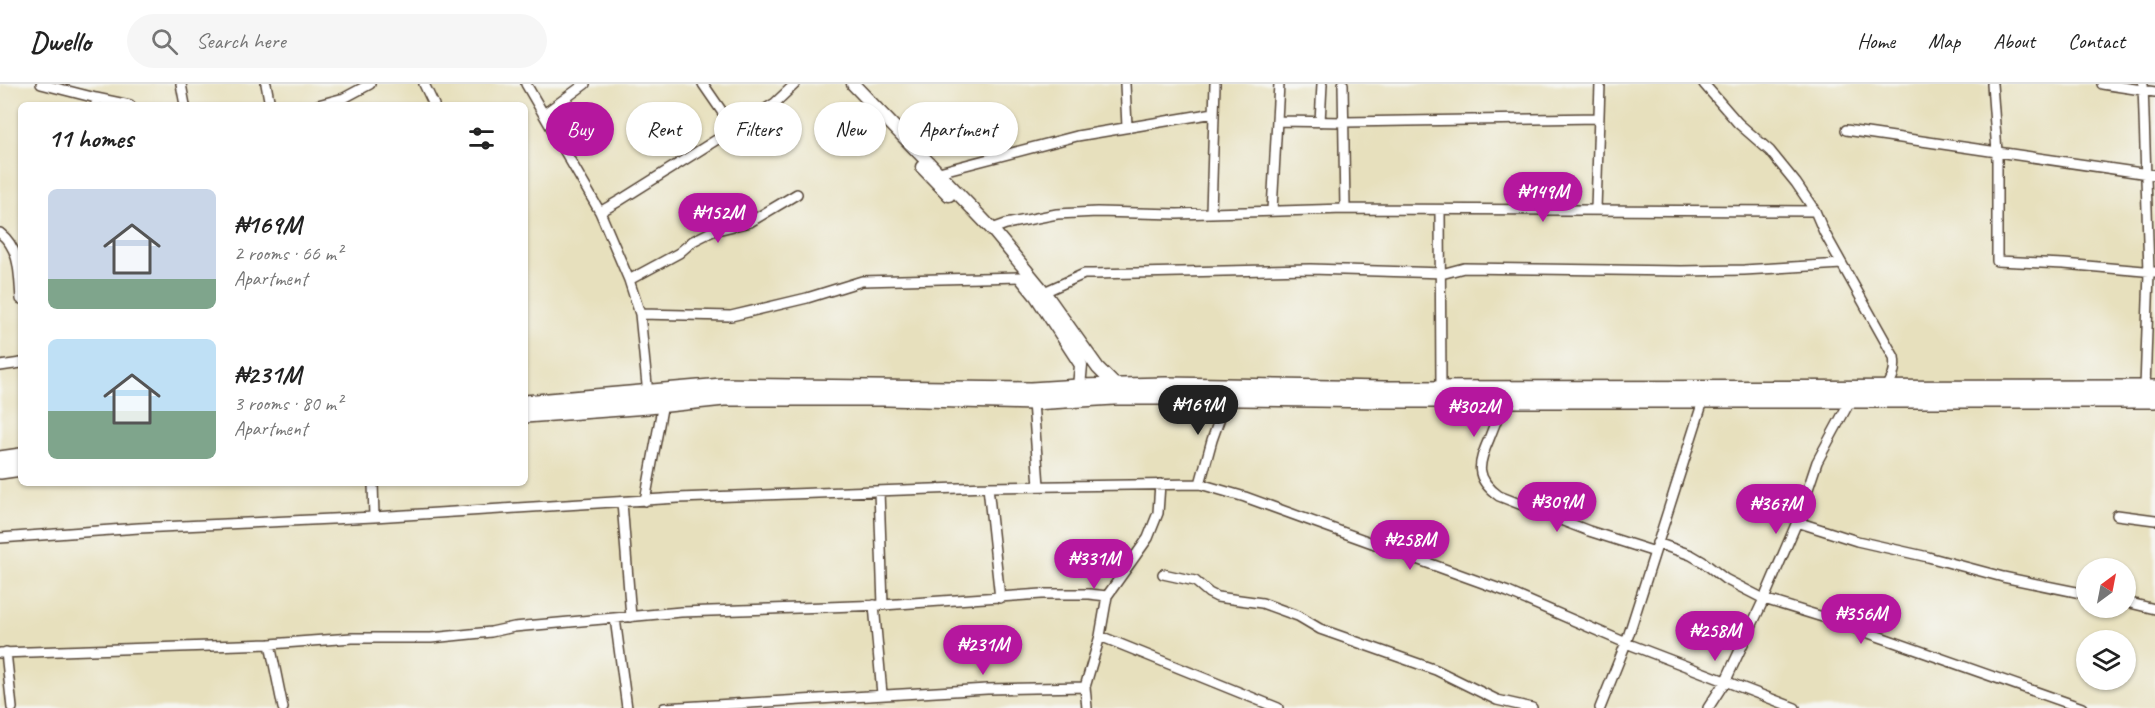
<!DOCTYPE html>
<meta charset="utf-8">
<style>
:root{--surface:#fff;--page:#f6f6f6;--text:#222;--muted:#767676;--line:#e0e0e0;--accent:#b5179e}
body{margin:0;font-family:Caveat,sans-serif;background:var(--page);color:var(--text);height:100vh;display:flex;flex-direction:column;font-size:22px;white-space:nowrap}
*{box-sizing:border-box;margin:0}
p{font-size:20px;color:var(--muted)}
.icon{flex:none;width:33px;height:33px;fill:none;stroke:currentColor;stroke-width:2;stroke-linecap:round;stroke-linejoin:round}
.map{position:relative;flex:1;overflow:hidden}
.side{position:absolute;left:18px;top:18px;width:510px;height:384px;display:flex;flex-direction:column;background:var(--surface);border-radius:9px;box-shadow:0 2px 4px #0004}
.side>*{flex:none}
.hud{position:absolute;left:546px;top:18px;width:570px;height:54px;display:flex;gap:12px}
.needle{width:39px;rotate:32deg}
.buttons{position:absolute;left:2076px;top:474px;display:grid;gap:12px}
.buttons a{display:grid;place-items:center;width:60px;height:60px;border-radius:50%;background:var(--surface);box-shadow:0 2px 4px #0004;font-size:30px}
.price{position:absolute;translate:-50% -51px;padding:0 14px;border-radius:21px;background:var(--accent);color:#fff;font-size:20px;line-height:39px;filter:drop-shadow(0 2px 3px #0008)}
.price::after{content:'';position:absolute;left:50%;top:36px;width:18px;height:14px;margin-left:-9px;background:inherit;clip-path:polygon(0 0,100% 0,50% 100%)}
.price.active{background:#222;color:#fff}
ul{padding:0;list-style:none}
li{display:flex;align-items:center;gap:18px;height:150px;padding:0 30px}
li span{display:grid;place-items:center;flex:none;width:168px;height:120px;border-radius:9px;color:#555}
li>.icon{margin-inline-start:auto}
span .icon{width:72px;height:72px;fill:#fffc;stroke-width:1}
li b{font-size:26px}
h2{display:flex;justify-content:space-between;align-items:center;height:72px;padding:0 30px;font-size:26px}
.pill{padding:0 21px;border-radius:27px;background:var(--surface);box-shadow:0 2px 4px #0004;font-size:21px;line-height:54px}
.pill.active{background:var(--accent);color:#fff}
header{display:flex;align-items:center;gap:36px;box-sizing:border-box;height:84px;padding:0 30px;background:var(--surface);border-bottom:2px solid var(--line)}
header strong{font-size:28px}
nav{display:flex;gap:33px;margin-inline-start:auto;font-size:21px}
.search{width:420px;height:54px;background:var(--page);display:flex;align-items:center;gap:15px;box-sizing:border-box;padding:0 21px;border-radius:33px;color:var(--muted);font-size:22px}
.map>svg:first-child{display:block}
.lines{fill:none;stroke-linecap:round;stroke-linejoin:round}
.minor-casing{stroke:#554536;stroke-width:12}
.tertiary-casing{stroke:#554536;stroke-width:15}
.trunk-casing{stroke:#554536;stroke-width:18}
.minor{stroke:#fff;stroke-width:9}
.tertiary{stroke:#fff;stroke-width:12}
.trunk{stroke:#fff;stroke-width:15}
</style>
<header>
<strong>Dwello</strong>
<div class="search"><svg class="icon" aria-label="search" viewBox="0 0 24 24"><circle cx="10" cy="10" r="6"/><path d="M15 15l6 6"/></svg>Search here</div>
<nav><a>Home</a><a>Map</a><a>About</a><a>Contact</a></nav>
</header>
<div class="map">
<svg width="2155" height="624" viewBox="0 0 2155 624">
<rect width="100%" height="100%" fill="#f6f6f2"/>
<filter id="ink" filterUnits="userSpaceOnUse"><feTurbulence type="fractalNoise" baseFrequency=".0167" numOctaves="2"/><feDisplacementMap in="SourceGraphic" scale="12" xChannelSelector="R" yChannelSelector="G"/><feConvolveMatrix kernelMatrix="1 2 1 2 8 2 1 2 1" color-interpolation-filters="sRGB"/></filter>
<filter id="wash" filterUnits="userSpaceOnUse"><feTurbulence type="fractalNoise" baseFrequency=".008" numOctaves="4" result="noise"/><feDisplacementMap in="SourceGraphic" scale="24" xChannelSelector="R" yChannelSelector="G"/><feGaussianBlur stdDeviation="1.35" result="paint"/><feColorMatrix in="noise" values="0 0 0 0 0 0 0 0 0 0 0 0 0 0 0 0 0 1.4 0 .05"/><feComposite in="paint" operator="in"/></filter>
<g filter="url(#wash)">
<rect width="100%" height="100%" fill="#e7e0bd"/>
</g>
<g filter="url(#ink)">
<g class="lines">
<g class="minor-casing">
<path id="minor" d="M41,0L96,14V21
M181,0L185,21
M266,0L270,21
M424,0L434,21
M526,0L600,128L629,196L640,230L648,311
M703,0L734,45
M1125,0L1127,43
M1343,0L1345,125
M1704,0L1738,39L1770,67L1796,99L1815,127L1824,148L1894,273C1896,284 1893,295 1886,304
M1992,0L1997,68V177L2064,180L2155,188
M2102,0L2155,8
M2143,0L2149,188L2145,304
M96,14L130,21
M318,21L344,14L370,0
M544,30L585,0
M1277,37L1345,38L1599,34
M1320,38L1322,0
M1846,46L2155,91
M939,88L1077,52L1214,29
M1596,125L1600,0
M1272,126L1279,0
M1440,127L1441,304
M600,128L619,117L775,19L795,0
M1211,128L1215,0
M992,145L1006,140L1057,130L1097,128L1177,130L1345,125L1815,127
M0,149C21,165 19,192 21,215
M629,196L679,169L693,157L713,147L750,138L797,110
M1044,208L1084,190H1093L1310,185L1445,189L1464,184L1681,187L1744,186L1842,180
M640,230L731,232L807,214L862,197L1020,193
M0,282L21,279
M1505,316C1499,329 1494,342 1489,355C1478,380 1474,394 1499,412L1589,447L1655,468
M1033,318L1039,402
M373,399L374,433
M1200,400L1212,356L1227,314
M988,403L1000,514
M879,407L883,521
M645,417L663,319
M622,418L631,533
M2117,431L2155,436
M1797,438L1857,457L1928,473L2003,493L2086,510
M0,454L139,444L374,433L678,414L988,403L1200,400L1245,413L1508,508L1626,559L1795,624
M1657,459L1691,471L1703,478L1725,495L1764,515L1829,535L2082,624
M1163,490L1195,497L1209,509L1217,513L1262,519L1298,532L1320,545L1436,586L1497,616L1532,624
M2126,518L2155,525
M874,521L882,610
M615,534L627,624
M1100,552L1278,624
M270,560L283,624
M6,568L12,624
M0,569L270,560L352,554H431L491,548L514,543L681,528L883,521L1042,510H1089L1107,512
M664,624L987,605L1085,603
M1087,624L1085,603L1100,552L1107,512L1148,454L1158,429L1160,400
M1600,624L1626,559L1703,317
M1708,624L1726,596L1764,515L1797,438L1817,378L1850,317"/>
</g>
<g class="tertiary-casing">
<path id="tertiary" d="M853,0L992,145L1044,208L1098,284L1116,302
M922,83L949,111
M1022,195L1036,212L1081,281L1079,303"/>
</g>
<g class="trunk-casing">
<path id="trunk" d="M525,319L722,302L1031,306L1079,303L1166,301L1384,305L2155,304
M525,331L648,322L724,314H887L1033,318L1114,313H1167L1385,316H2155
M0,375L21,372
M0,387L21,384"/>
</g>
<use href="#minor" class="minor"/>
<use href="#tertiary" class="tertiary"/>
<use href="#trunk" class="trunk"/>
</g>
</g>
</svg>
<div class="buttons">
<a><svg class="needle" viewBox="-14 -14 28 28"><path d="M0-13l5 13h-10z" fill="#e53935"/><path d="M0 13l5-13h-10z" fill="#767676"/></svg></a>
<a><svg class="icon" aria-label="layers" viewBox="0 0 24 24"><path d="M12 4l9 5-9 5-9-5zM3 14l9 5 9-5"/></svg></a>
</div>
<b class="price" style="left:1543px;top:139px">₦149M</b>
<b class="price" style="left:718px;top:160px">₦152M</b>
<b class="price active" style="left:1198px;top:352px">₦169M</b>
<b class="price" style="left:1474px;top:354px">₦302M</b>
<b class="price" style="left:1557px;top:449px">₦309M</b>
<b class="price" style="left:1776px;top:451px">₦367M</b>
<b class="price" style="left:1410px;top:487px">₦258M</b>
<b class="price" style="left:1094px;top:506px">₦331M</b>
<b class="price" style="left:1861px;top:561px">₦356M</b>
<b class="price" style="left:1715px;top:578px">₦258M</b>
<b class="price" style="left:983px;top:592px">₦231M</b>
<div class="hud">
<a class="pill active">Buy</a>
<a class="pill">Rent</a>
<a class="pill">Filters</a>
<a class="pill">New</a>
<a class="pill">Apartment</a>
</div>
<section class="side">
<h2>11 homes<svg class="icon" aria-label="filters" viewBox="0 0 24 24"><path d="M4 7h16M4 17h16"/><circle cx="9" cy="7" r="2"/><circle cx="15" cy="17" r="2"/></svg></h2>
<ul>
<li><span style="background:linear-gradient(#c9d6e8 75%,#7fa58c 0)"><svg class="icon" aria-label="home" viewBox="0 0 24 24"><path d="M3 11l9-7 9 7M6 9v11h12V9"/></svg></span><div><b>₦169M</b><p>2 rooms · 66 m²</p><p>Apartment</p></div></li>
<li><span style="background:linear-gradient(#bfe0f5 60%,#7fa58c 0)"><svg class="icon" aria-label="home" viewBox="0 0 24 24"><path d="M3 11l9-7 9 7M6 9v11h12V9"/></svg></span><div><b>₦231M</b><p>3 rooms · 80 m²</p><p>Apartment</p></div></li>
</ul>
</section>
</div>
